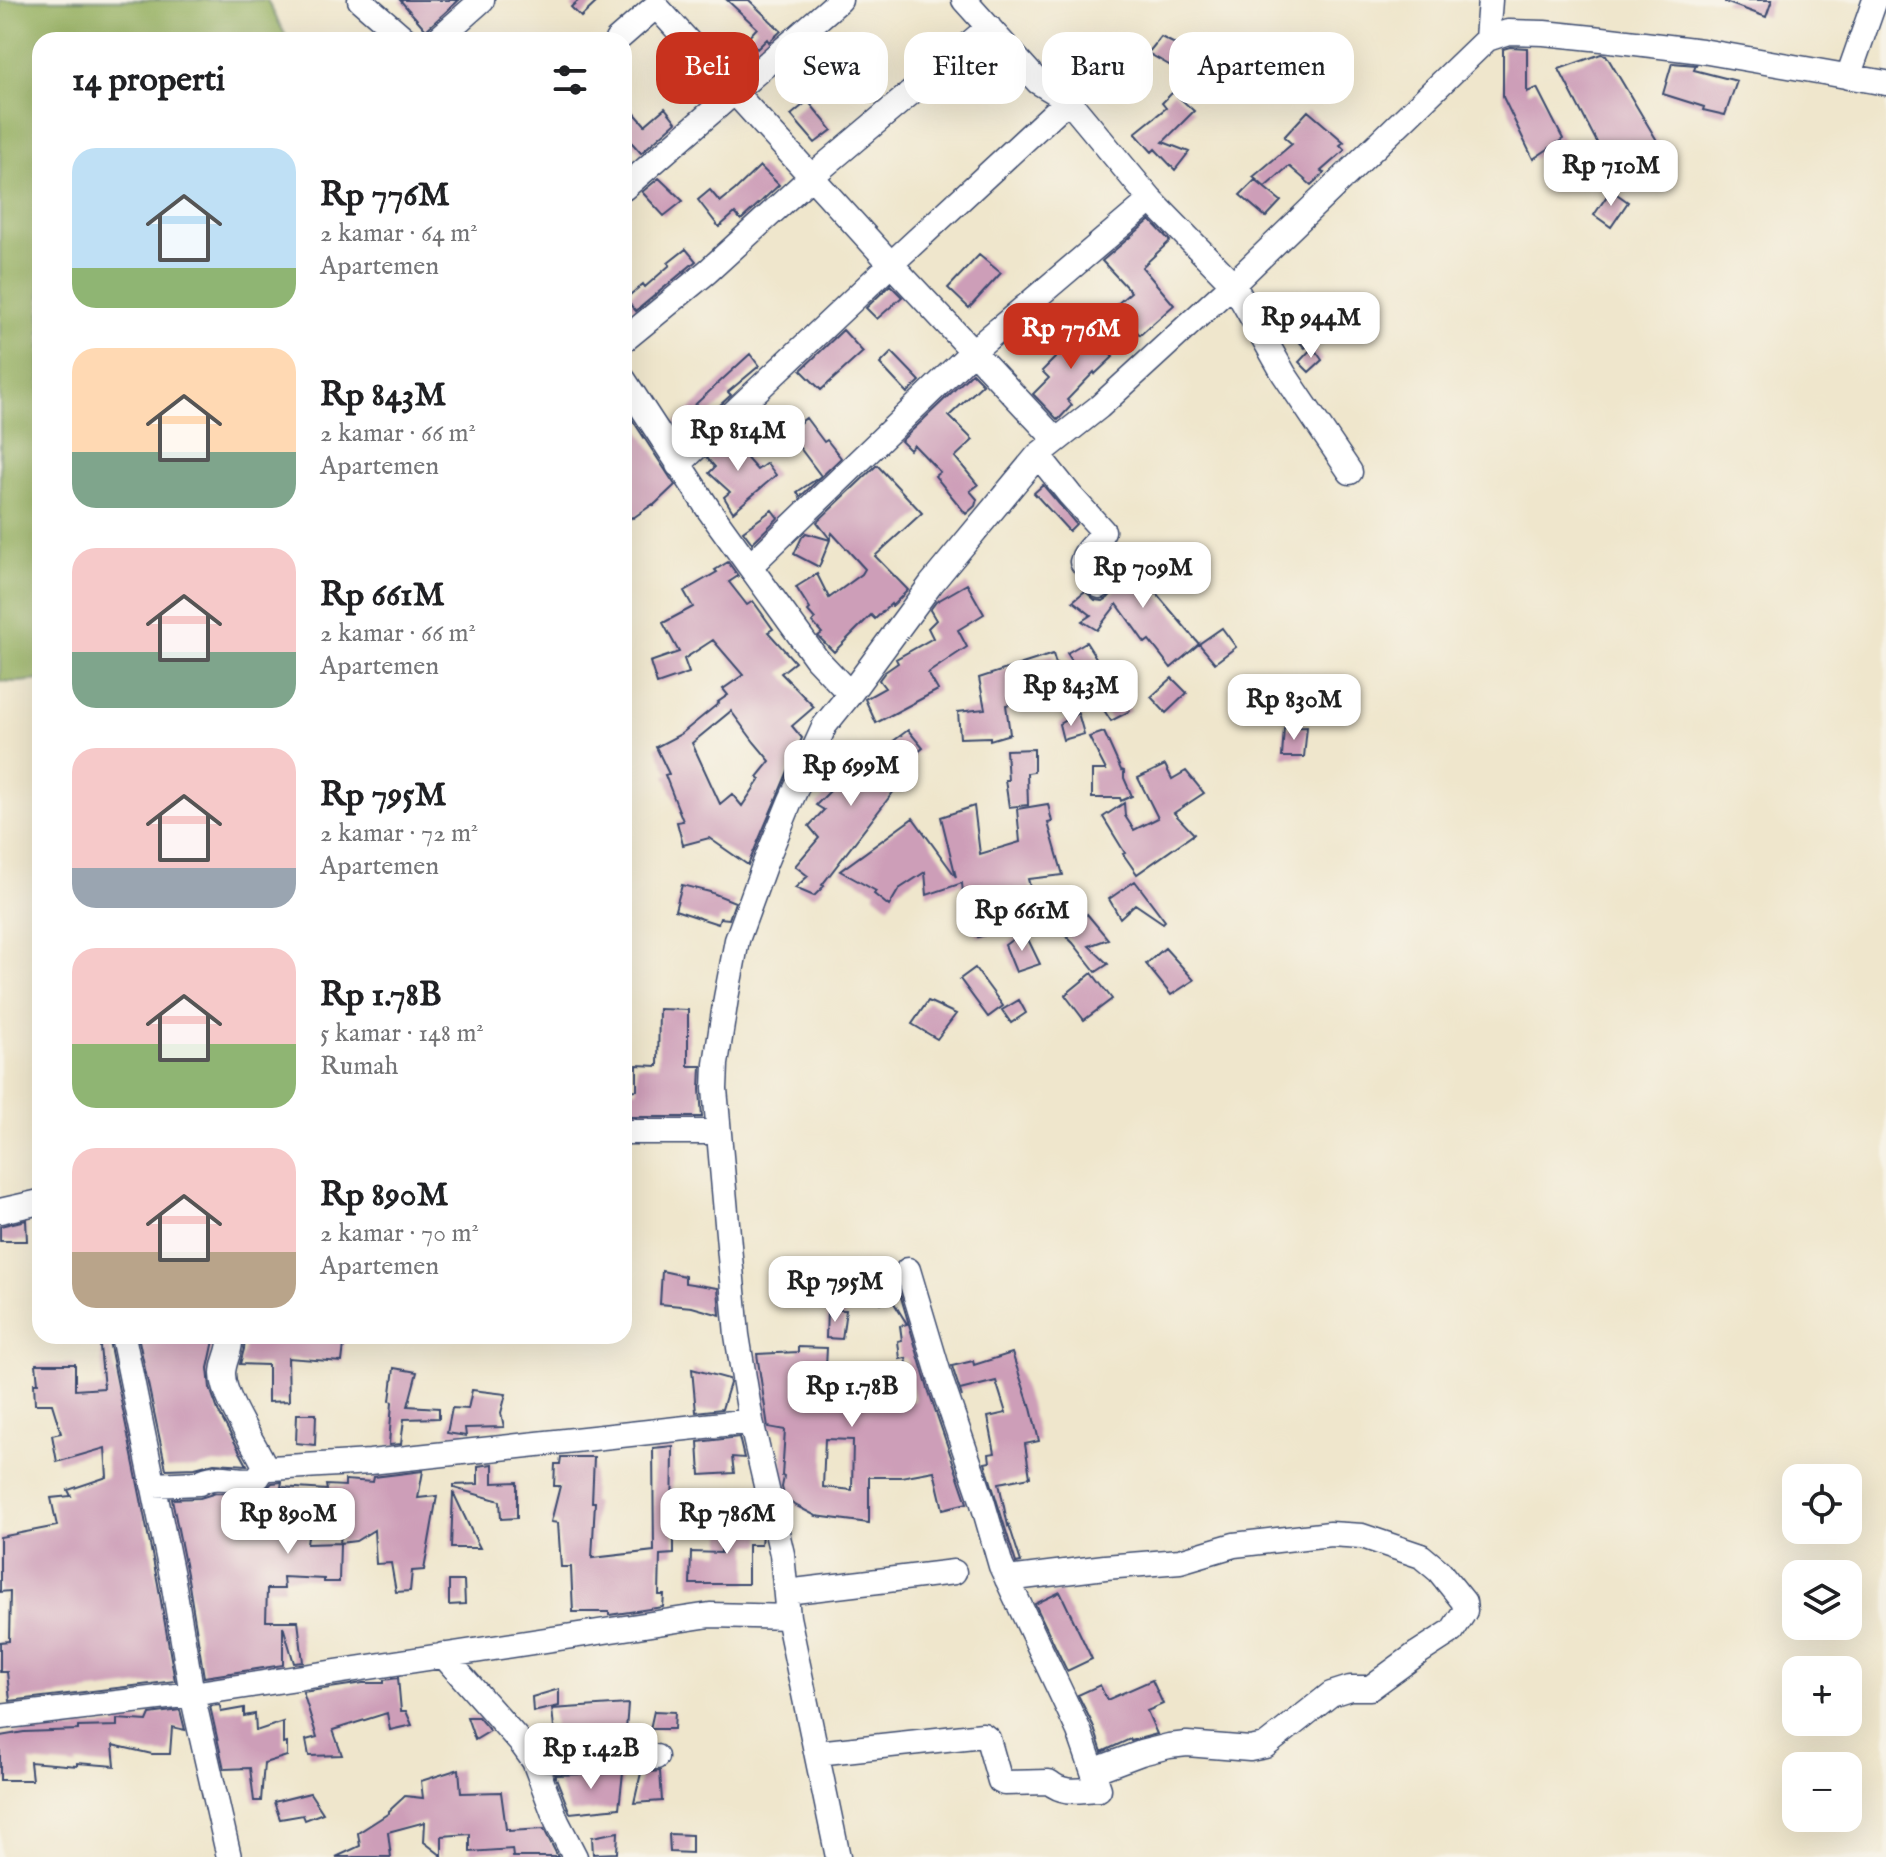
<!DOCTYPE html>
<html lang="id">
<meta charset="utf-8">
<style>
:root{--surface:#fff;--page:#f6f6f6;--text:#202124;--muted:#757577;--accent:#c8321e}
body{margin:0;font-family:"IM FELL English",serif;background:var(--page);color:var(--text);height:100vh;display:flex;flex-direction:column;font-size:30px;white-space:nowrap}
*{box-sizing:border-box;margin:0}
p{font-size:26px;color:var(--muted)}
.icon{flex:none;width:44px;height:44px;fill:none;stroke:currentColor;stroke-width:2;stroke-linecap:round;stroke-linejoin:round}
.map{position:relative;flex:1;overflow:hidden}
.details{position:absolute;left:32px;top:32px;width:600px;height:1312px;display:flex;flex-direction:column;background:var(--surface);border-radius:24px;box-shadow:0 8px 32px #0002}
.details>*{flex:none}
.banner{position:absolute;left:656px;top:32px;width:760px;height:72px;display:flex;gap:16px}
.buttons{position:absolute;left:1782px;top:1464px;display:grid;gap:16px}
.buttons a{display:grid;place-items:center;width:80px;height:80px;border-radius:16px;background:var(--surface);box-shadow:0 8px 32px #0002;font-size:40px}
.price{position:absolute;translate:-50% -68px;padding:0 18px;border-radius:16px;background:#fff;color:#222;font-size:26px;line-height:52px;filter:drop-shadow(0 2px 4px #0008)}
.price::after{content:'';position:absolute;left:50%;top:48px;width:24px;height:18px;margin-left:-12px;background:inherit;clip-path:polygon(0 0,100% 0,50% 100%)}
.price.current{background:var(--accent);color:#fff}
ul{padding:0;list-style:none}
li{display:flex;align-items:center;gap:24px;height:200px;padding:0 40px}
li span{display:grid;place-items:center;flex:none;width:224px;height:160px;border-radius:24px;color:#555}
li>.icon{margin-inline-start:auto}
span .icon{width:96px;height:96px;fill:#fffc;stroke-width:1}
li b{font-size:34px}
h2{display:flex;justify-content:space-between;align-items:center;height:96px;padding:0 40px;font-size:34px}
.pill{padding:0 28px;border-radius:24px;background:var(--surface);box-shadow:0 8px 32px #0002;font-size:28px;line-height:72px}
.pill.current{background:var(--accent);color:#fff}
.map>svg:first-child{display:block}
.forest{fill:#95b061;stroke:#587060;stroke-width:2}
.building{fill:#cd9eb8;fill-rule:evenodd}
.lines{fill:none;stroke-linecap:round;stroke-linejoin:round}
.minor-casing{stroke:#3b4a6e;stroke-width:27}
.minor{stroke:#fff;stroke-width:24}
</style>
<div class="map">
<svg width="1886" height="1857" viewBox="0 0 1886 1857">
<rect width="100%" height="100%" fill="#f7f3e8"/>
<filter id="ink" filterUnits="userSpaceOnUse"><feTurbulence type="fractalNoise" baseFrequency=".0125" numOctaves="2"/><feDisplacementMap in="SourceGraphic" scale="16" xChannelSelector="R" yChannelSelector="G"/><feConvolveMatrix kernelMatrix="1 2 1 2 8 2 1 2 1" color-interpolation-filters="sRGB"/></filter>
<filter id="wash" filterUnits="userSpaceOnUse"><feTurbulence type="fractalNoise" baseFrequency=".006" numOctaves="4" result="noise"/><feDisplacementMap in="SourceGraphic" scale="32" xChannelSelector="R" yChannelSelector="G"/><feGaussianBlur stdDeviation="1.8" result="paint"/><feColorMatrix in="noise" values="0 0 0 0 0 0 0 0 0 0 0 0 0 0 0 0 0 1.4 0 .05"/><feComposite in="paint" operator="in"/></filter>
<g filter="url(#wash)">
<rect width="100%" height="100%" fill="#efe6cc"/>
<path class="forest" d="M0,0H267L288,40H40V680L18,682L0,681Z"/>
<g id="blocks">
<path class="building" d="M400,0H459L426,30Z
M579,0H599L581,17L571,7Z
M727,0H749L781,31L769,42L767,39L757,49L747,39L757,28Z
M1725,0H1772L1766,17L1725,2Z
M1161,37L1197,55L1185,74L1148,53Z
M1510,47L1527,48V92L1537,88L1563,139L1533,159L1503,97V49Z
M1601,54L1606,55L1668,159L1619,185L1559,69Z
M1672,63L1696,65L1694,70L1737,81L1725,115L1703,110L1704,107L1663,94Z
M1173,92L1194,111L1163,142L1189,152L1175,170L1155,149L1152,152L1135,133L1166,108L1162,103Z
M624,101L645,125L665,108L676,122L641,153L624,134Z
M808,101L832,130L815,143L791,115Z
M1308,111L1344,142L1340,145L1345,150L1321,171L1324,173L1311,185L1289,166L1265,187L1253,177L1292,144L1284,137Z
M760,166L779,185L741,220L735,213L719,227L698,200L710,190L720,202L735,190Z
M659,178L683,201L664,216L642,192Z
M1255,180L1281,201L1266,217L1240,195Z
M1611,190L1628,202L1611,227L1594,215Z
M1150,220L1170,241L1142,267L1174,305L1140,335L1129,323L1122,329L1108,312L1131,292L1102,261Z
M686,249L696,261L636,311L625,299L643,284L645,287L670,265L668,263Z
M979,255L1001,273L969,308L948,288Z
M890,285L902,297L877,319L866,308Z
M1320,307L1337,325L1305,348L1292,334Z
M1082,324L1113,357L1095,374L1094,372L1067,400L1072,405L1058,420L1033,394L1049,378L1042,371L1070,343L1066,340Z
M843,330L863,352L821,390L801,370Z
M1313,347L1322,360L1309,372L1299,362Z
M892,352L920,381L907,393L880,364Z
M750,354L759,366L728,392L731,395L685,437L674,424Z
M972,373L983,384L949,416L973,440L955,457L978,485L970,491L977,499L975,506L966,514L935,476L940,472L914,445L910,450L901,441Z
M624,407L675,485L654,505L653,504L633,518L632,517L624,524Z
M806,418L824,442L827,440L841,458L800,497L797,492L821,476L788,432Z
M732,435L738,442L735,445L757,470L767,463L776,475L733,512L724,497L730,492L709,473L715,467L707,458Z
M877,465L922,513L875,556L908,590L892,606L891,604L875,619L871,615L834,652L818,636L822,633L812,622L815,619L808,611L810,609L796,587L817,574L829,598L862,574L865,569L832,533L830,539L817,522Z
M1043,485L1076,524L1069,531L1034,493Z
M772,510L778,518L752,543L743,531Z
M806,533L830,540L819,567L794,554L802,537Z
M1153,549L1166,562L1145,580L1199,644L1171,668L1149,640L1145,643L1117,604L1097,630L1082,621L1091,615L1073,601L1085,591L1095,600L1103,601L1108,598L1114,591L1115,583L1112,578Z
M728,562L738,576L729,582L747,605L753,601L773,629L768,632L795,662L781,673L814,707L792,726L802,738L748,865L709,838L683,845L677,822L683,821L665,775L669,774L656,747L681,734L719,703L718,702L728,695L723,689L743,675L713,640L684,659L689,673L657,684L650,662L679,652L663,623L693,607L684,591L717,572L715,570ZM731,711L754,742L770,761L757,777L760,779L742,806L732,794L720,804L692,743Z
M967,584L984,614L958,630L967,647L928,673L938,690L876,723L865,699L885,688L879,680L885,672L898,663L896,659L933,638L928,628L936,620L930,610L936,602Z
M1222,628L1236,647L1215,663L1199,644Z
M1086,642L1130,711L1111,721L1067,653Z
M1053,654L1058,671L1032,676L1037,698L1006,705L1010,734L990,740V737L960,738L958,712L985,709L979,678Z
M1172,678L1187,693L1166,713L1151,697Z
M1078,713L1084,734L1063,740L1059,724Z
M1307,727L1304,757H1282L1284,728Z
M908,730L923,748L905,762L884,784L894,791L822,885L824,886L814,896L795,888L808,876L795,866L819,838L809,826L824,810L816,805L839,782L830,774L849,750L864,763Z
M1104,732L1121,770L1124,771V778L1132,796L1121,801L1120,798H1092V770H1106L1089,737Z
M1034,749V772L1027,773L1028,805L1009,807L1005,780H1008L1006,750Z
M1165,765L1172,779L1186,771L1204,793L1174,813L1194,834L1137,874L1123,854L1125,853L1103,817L1124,803L1125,816L1134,830L1158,818L1138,778Z
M1048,804L1052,822L1048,823L1063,875L1028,879L1039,920L978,937L970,913H965L962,883L927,895L925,872L899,889L889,906L874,894L876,891L840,871L913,818L956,877L941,817L974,806L980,854L1020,842L1017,809Z
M1135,881L1165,921L1163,923L1135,904L1120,918L1109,899Z
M682,885L710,892L735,902L729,919L720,918L718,924L675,910Z
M1087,914L1108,939L1089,946L1108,964L1096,972L1073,943L1064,934Z
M1024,931L1040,964L1016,972L1005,945Z
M1165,948L1194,980L1171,995L1146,964Z
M975,968L1003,1006L988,1017L960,979Z
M1092,973L1112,999L1084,1020L1065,995Z
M1019,1000L1026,1013L1011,1023L1002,1010Z
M928,1001L956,1014L937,1039L912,1024Z
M659,1009L688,1010V1066H701L700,1090L702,1117H624V1091L637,1090V1065L658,1066Z
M26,1220L27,1241H0V1226Z
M662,1271L685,1276V1283L718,1288L720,1315L692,1307L660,1304Z
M895,1277L928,1389L967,1503L943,1509L934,1471L901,1477H869V1523L816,1516L785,1500L782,1487L784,1477L782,1476L785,1430L768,1427L757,1354L798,1352V1347L827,1348L826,1367L860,1368L859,1400H870V1402L915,1401L906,1358L900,1359L898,1341L902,1340L900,1326L907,1324L892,1300L881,1303L874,1281ZM825,1439L853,1440L852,1490L823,1487Z
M827,1310H846L842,1339L826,1338Z
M99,1336H108L158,1584L175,1681L10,1701L7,1672H0V1642L9,1641L10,1591L0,1592V1537L57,1526L51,1498L71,1496L68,1490L107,1477L105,1448L57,1462L52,1435L61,1433L52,1404H35L34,1383H38L36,1364H75V1390L104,1388Z
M138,1336H215L208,1368L210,1388L219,1413L247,1465L214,1463L195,1468L166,1469Z
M245,1336H345L342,1362L288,1358L289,1401L268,1402V1365L240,1364L244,1349Z
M1012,1353L1029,1404H1030L1039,1441L1025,1444L1030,1477L999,1483L1008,1526L1009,1525L1021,1562L1016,1563L985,1463L990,1462L989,1454L995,1453L988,1417L1006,1413L996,1381L960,1390L962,1397L952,1366L973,1361L974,1365Z
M394,1368L417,1372L408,1406L439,1408V1418L404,1419L401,1444L389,1445L392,1402L390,1401Z
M692,1369L729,1379L730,1383L722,1409L696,1412Z
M472,1390L506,1394L501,1413L504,1427L465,1428L466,1436L447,1433L452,1408L468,1409Z
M297,1414H316L315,1445L296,1443Z
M739,1437L744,1458L732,1457L734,1473L700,1475L698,1442Z
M673,1446L672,1528H674V1554L660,1555L659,1595H664L663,1607L609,1615V1612H573L571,1567H561L558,1523L551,1522L560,1486H554L555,1464H560L561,1457H594L592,1502H595L592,1558L654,1551L653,1448Z
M493,1464V1483L517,1482V1518L501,1519L500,1501L454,1488V1485L478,1484V1466Z
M423,1471L418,1498L437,1496L424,1570L412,1571L410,1591L396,1592L391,1563L376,1564L374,1530L356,1541L340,1543L339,1582H324V1579L283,1577L284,1589H267L266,1621H298L303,1662L294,1663L283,1626V1665L204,1677L188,1579L172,1499L200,1498L216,1493L254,1494L264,1491L272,1483L282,1482L281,1487L327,1490L326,1485L345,1486V1480L373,1482L374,1477ZM313,1510H344L340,1543L307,1544L311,1514H312Z
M453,1492L470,1528L480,1548H451Z
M723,1520L759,1523L762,1534L761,1545H748V1584H690L691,1552L721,1553Z
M449,1581H464L465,1604L449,1605Z
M1060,1592L1092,1659L1067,1671L1035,1604Z
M398,1678L401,1711H406L412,1725L390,1730L387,1713L333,1730L342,1755L309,1756L306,1740L317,1737L303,1692L363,1683H384V1680Z
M1152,1680L1163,1704L1147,1711L1157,1734L1131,1741L1130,1739L1102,1752L1093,1725L1078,1695L1100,1685L1107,1700Z
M559,1689V1706L533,1712L532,1697Z
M628,1704L625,1743L557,1745L558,1728H554L552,1709Z
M220,1705L221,1712L244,1708V1716L255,1714L256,1731L283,1722V1744L287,1743V1756L264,1763L261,1801H254L250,1768L224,1769L210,1706Z
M180,1710L185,1730L172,1727L170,1754H152L113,1745L115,1766L77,1763V1766L30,1762L32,1780H0V1736L24,1732L78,1730V1727L117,1726V1719L147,1721L150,1714Z
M654,1711L675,1712L674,1729H650Z
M467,1717H478L490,1731L475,1740Z
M459,1769L461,1793L501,1792L506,1829H509V1831L544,1829L558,1857H513L512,1849L470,1852V1834L442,1836V1856L424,1842L425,1822L388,1832L391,1857H336L360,1846L358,1833L389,1813V1811L405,1796L423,1798L421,1781Z
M660,1771L662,1801L634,1803L641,1773Z
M623,1773L619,1808L570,1813L555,1775Z
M310,1793L323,1813L305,1820L303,1815L280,1819L274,1802Z
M618,1832L617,1853L593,1854L592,1837Z
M669,1834L692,1835V1853L670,1852Z"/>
</g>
</g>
<g filter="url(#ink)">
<use href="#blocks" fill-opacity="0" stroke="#3b4a6e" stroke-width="2"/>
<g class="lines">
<g class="minor-casing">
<path id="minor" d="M360,0L406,40
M964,0L1038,82L1068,100L1151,200L1233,284L1284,374L1350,472
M1487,39L1490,0
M437,40L482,0
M617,40L656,6L891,264L1056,440
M1848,77L1875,0
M624,188L840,0
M624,340L707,272L812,176L989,27
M624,380L709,510L816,658L850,694
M1038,455L1070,495L1103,531C1098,543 1085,548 1082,562L1100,586
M678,465L891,264L1068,100
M750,566L973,351L1151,200
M624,1132H717
M0,1211L40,1202
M123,1336L173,1581L192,1694L229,1857
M230,1336C232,1350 223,1360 223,1374C223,1397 252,1440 263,1462L266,1466L271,1468L370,1462L751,1421
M153,1485L199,1483C218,1470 245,1486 258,1477C258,1476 266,1467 266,1466
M1007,1579L1105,1567L1180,1561L1234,1545L1330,1534L1362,1536L1421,1556L1439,1571L1464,1602L1465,1611L1452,1631L1418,1653L1370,1688H1350L1331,1694L1265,1746L1250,1749L1187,1744L1169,1746L1141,1753L1093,1771
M786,1592L954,1572
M443,1655L521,1743L534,1761L557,1822L575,1857
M0,1717L192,1694L710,1615L788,1617
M817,1753L983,1735L988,1739L1000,1781L1004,1783L1049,1782C1065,1795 1079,1790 1099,1789L1079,1731L1001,1566L981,1497L942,1384L908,1270
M534,1761L656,1757
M838,1857L788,1617L782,1554L751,1421L737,1335L715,1089L716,1064L726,998L737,940L765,863L790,802L825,725L850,694L931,584L1038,455L1099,407L1233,284L1487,39L1508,32L1544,33L1602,39L1702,51L1886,83"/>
</g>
<use href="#minor" class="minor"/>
</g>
</g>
</svg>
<div class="buttons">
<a><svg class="icon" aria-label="locate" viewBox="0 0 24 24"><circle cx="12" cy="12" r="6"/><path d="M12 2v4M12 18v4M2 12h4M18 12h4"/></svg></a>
<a><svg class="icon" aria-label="layers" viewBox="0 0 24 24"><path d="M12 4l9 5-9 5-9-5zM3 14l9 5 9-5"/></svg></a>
<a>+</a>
<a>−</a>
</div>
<b class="price" style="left:1611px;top:208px">Rp 710M</b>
<b class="price" style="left:1311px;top:360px">Rp 944M</b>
<b class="price current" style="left:1071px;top:371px">Rp 776M</b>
<b class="price" style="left:738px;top:473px">Rp 814M</b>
<b class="price" style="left:1143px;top:610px">Rp 709M</b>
<b class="price" style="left:1071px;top:728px">Rp 843M</b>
<b class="price" style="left:1294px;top:742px">Rp 830M</b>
<b class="price" style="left:851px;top:808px">Rp 699M</b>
<b class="price" style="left:1022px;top:953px">Rp 661M</b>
<b class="price" style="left:835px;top:1324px">Rp 795M</b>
<b class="price" style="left:852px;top:1429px">Rp 1.78B</b>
<b class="price" style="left:288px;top:1556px">Rp 890M</b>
<b class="price" style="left:727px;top:1556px">Rp 786M</b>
<b class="price" style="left:591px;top:1791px">Rp 1.42B</b>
<div class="banner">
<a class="pill current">Beli</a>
<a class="pill">Sewa</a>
<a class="pill">Filter</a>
<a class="pill">Baru</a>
<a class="pill">Apartemen</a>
</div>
<section class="details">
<h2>14 properti<svg class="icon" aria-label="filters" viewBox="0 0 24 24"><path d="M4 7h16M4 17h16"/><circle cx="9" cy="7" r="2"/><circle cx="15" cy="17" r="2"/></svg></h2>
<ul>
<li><span style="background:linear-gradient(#bfe0f5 75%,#8fb573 0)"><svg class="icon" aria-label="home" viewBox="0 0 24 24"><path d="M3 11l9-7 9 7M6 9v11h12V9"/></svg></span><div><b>Rp 776M</b><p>2 kamar · 64 m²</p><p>Apartemen</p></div></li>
<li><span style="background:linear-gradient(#ffd9b3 65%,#7fa58c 0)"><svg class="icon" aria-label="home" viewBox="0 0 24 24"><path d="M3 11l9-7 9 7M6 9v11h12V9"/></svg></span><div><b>Rp 843M</b><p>2 kamar · 66 m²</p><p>Apartemen</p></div></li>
<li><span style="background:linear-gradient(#f6c9c9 65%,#7fa58c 0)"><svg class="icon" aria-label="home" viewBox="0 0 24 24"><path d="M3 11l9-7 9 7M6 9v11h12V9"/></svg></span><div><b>Rp 661M</b><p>2 kamar · 66 m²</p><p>Apartemen</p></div></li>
<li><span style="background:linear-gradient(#f6c9c9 75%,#9aa5b1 0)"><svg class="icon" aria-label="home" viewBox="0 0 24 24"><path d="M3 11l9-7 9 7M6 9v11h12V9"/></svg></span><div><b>Rp 795M</b><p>2 kamar · 72 m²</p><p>Apartemen</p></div></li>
<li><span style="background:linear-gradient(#f6c9c9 60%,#8fb573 0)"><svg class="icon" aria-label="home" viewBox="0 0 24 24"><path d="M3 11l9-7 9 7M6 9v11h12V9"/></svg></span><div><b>Rp 1.78B</b><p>5 kamar · 148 m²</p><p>Rumah</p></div></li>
<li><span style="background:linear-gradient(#f6c9c9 65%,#b9a48a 0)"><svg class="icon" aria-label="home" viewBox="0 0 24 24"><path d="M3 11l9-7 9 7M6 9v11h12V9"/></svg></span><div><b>Rp 890M</b><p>2 kamar · 70 m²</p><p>Apartemen</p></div></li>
</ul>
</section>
</div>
